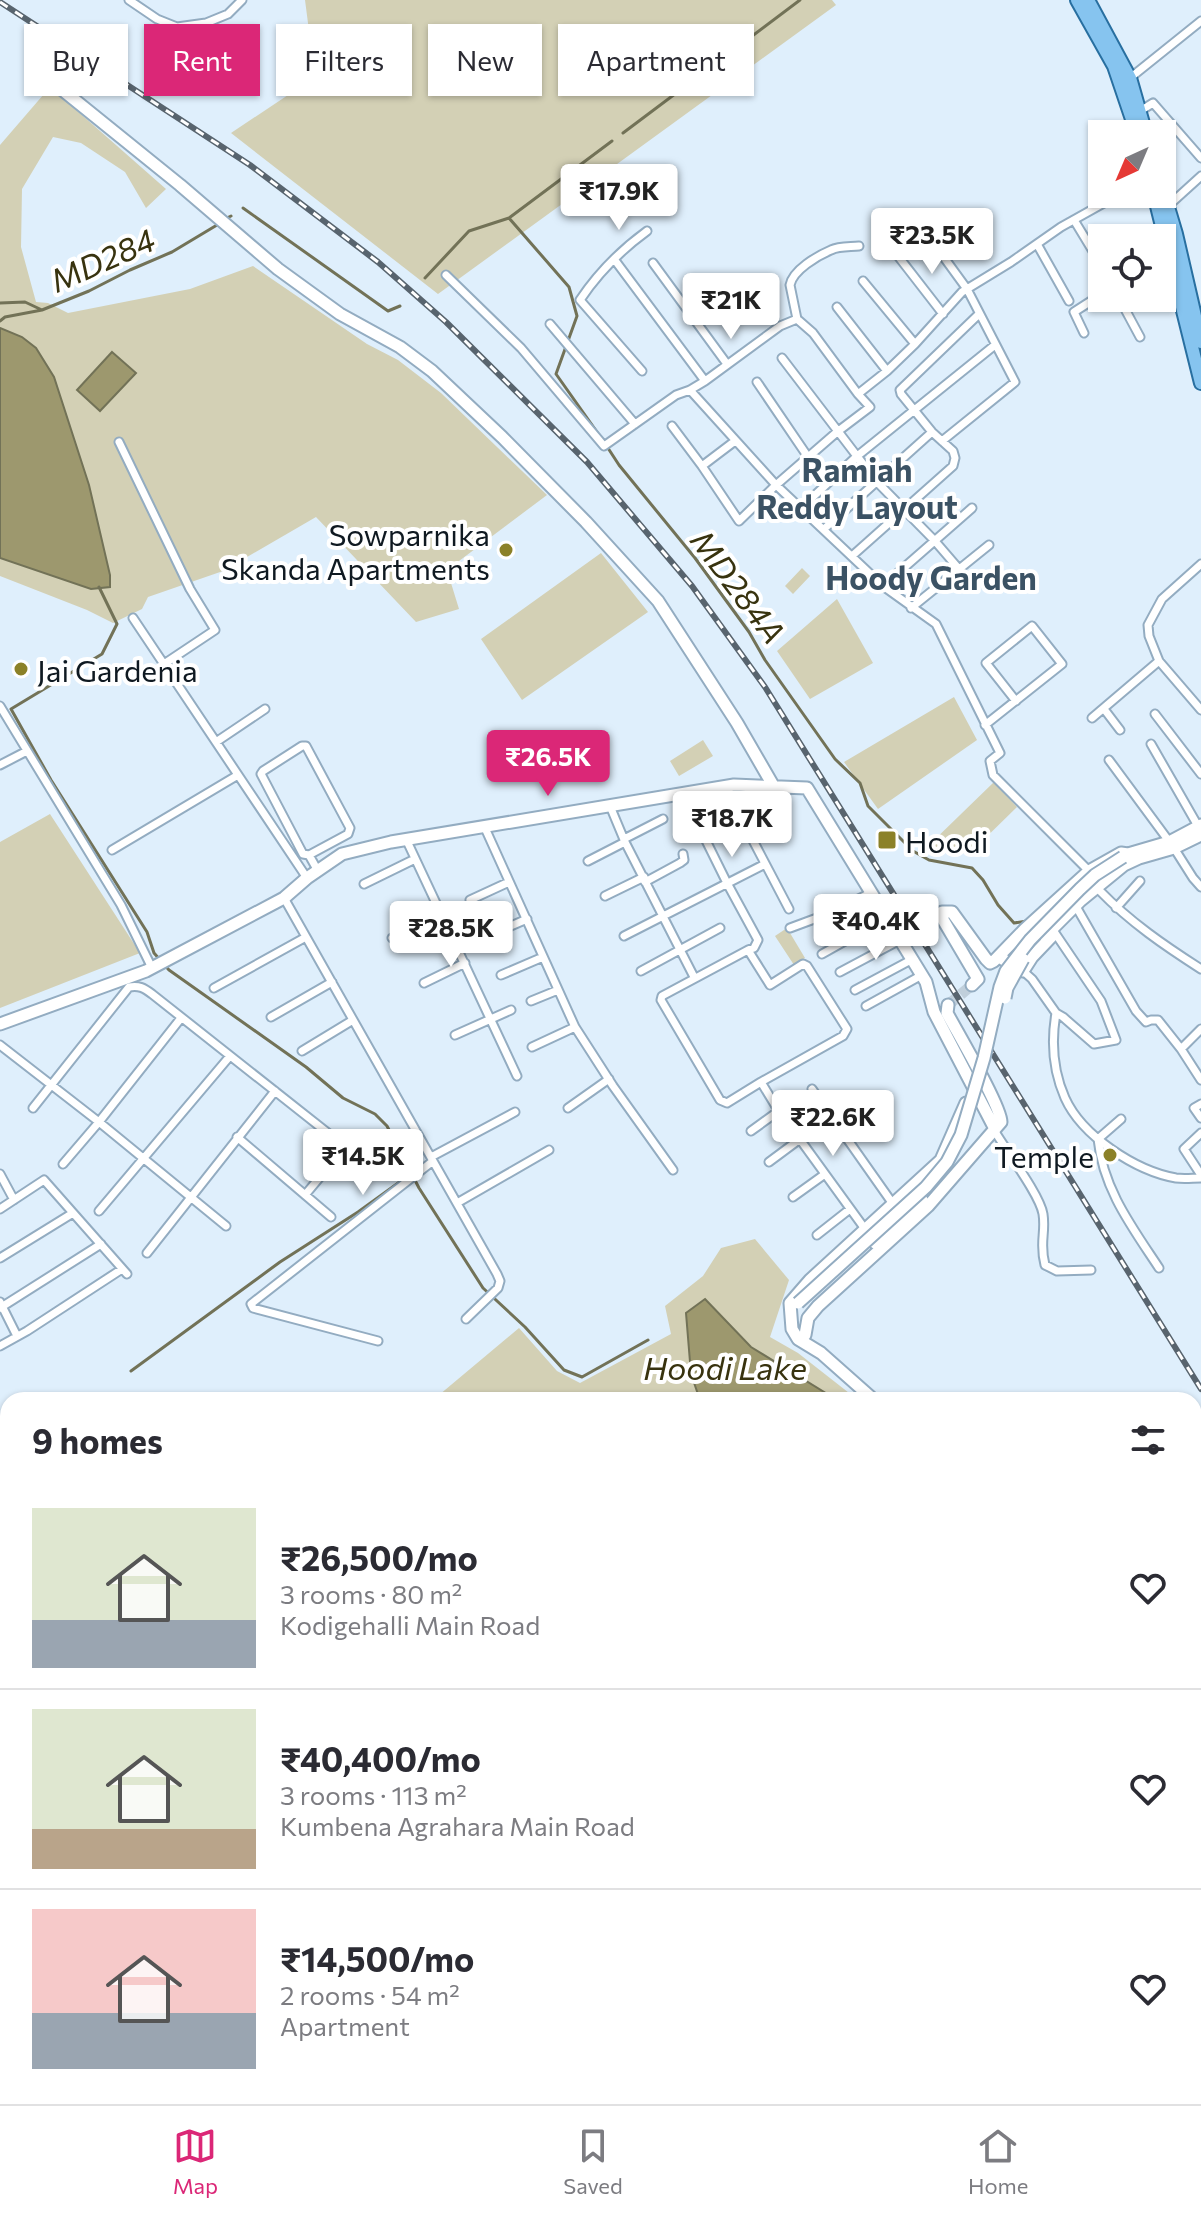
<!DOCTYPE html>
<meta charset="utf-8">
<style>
:root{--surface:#fff;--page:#f2f2f3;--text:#2b2b33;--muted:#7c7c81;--line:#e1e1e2;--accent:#db2777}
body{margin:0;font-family:Commissioner,sans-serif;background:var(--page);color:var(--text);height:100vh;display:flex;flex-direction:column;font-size:30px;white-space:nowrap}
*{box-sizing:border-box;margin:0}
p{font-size:26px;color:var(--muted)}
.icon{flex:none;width:44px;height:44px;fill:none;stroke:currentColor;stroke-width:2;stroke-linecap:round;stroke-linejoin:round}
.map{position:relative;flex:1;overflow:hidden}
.side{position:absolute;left:0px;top:1392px;width:1202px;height:712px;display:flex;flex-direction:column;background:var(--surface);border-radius:24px 24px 0 0;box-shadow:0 2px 6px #0004}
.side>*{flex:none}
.guide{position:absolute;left:24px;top:24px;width:800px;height:72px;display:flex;gap:16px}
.needle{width:52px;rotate:224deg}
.buttons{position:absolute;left:1088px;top:120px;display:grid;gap:16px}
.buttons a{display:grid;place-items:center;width:88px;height:88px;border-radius:0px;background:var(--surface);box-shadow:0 2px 6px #0004;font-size:40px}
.price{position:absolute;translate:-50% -68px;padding:0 18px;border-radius:8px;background:#fff;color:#222;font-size:26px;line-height:52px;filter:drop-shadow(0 2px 4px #0008)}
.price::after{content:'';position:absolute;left:50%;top:48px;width:24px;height:18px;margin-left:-12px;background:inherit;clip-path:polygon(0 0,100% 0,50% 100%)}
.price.current{background:var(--accent);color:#fff}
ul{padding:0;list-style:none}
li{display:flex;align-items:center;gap:24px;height:200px;padding:0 32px}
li+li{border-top:2px solid var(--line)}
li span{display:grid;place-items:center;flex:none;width:224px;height:160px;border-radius:0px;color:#555}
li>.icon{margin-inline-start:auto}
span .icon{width:96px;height:96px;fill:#fffc;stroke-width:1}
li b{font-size:34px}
h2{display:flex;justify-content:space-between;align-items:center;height:96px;padding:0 32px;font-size:34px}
.chip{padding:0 28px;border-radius:0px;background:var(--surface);box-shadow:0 2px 6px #0004;font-size:28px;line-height:72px}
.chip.current{background:var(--accent);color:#fff}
.menu{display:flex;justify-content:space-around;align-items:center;height:112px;border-top:2px solid var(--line);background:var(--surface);font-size:22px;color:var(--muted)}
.menu a{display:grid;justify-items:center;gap:4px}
.menu .current{color:var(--accent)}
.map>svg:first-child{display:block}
.green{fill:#d3d0b5}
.water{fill:#9d986e;stroke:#727257;stroke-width:2}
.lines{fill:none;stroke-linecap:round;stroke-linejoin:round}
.stream{stroke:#727257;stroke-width:3}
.secondary-tunnel{stroke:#c0cfdb;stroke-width:11;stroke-dasharray:11 5.5;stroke-linecap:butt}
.street-casing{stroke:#93acc1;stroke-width:11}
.secondary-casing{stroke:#93acc1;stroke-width:15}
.primary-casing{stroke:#286fa0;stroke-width:16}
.street{stroke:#fff;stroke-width:7}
.secondary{stroke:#fff;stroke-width:11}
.primary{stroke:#86c4ef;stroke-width:12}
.rail-casing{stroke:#58646e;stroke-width:6}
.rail{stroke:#fff;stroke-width:3;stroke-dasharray:9;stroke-linecap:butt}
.secondary-bridge-casing{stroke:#93acc1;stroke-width:15;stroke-linecap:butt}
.secondary-bridge{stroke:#fff;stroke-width:11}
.poi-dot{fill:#8b8128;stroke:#fff;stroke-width:3}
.labels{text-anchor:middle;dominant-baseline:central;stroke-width:8;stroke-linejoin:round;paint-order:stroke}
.poi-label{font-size:30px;fill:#0f1921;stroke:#fff;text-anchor:end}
.water-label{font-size:32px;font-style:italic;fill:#38330f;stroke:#fff}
.neighbourhood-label{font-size:32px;font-weight:bold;fill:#3b5264;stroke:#fff}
</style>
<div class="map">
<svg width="1201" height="2104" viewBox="0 0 1201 2104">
<rect width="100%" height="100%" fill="#dfeffc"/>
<path class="green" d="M305,0H832L836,5L438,294L231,133L315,77Z
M50,87L166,189L146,208L125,172L81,143L53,137L22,189L21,247L36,302L48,303L68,313L190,289L253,266L367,344L398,360L441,393L547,495L447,570L459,609L416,622L316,517L223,571L148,597L142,609L113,623L87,610L0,576V145Z
M601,553L648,612L522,700L481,639Z
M802,568L810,576L793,594L785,586Z
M837,599L873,663L810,699L777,651Z
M954,697L977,740L878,809L844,762Z
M703,740L713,756L679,776L670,761Z
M994,782L1017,807L969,854L926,848Z
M50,814L140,953L0,1008V842Z
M787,928L805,958L794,965L775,936Z
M755,1239L789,1280L770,1337L798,1353L858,1400H421L439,1395L519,1328L557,1371L580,1383L671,1334L665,1306L703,1276L721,1248Z
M490,2096H559L546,2104H497Z"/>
<path class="water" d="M0,328L22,337L36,348L54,377L89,485L110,575V587L91,589L0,558Z
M112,352L136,373L100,411L77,390Z
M705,1299L751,1347L837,1400H700L691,1374L686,1313Z"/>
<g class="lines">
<path class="stream" d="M623,133L800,0
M243,208L388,311L400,306
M229,217L231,216
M509,218L569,287L577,316L556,374L597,432
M425,278L469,231L509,218L612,141
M0,303L25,302L42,310L89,291L130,270L172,252L217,225
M0,321L5,317L42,310
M606,445L619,465L695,558L749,632L765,660L835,759L860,783L868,806L913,851L929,860L972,868L983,880L998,905L1014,923L1027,921
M99,587L117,624L102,654L11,709L51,780L147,932L154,953L169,970L306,1067L343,1098L375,1114L387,1126L419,1188L483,1288L525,1327L564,1370L582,1377L648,1340
M131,1371L280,1262L358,1212L412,1173"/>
<path class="secondary-tunnel" d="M948,1005L972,985"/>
<g class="street-casing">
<path id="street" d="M129,0L157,19L177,27L206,23L228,14L242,0
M1130,78L1201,21
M1140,111L1153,103L1201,158
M1168,206L1201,176
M1074,220L1102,266
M924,230L967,289L1015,382L942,441
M1037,244L1069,301
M898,256L943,314
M614,259L705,381
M653,263L727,364
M446,275L521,348L604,446L676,395L690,390L705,381L780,326L797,319
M863,281L915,344
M1119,298L1140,337
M837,307L887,371
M550,324L635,424
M1084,333L1074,312L1102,294
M782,358L876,481L934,540L959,569
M642,371L580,300C598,273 621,250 647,231
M757,382L808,457
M858,394L813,333L797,319L790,285C793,270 817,256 831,250C839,246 850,247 859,246
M672,426L702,466L739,521L776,485L690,390
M119,442L190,589L215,630L164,664
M702,466L735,441
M801,508L856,457L995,345
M824,529L932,432
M852,556L953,466L955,458L953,451L932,432L901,394L900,390L979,314
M1201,564L1162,599L1148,625L1149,636L1159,661L1201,710
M883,586L972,508
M911,608L989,545
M133,618L307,878
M0,706L121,905L152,968
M1104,709L1120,730
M1155,714L1201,774
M1092,718L1159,661
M985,725L1062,664L1032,626L986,663L1016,701
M216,742L265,709
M1151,744L1198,826
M1109,760L1174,848L1193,878L1201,887
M0,765L27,751
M725,787L789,909
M683,794L727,883L758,940L754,948L748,950
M610,806L625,842L694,977
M485,828L575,1027L613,1086L673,1170
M406,839L517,1076
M624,839L663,819
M112,850L238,775
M309,855L348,834L350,828L306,746H302L263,771L261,774L303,854L309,855L318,871
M588,861L625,842
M1089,871L993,775L990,761L1000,753L936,624L883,586L776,485L837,432L870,407L858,394L887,371L915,344L962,292L1011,262L1061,227L1120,194
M645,882L680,863L684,860L683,854
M364,884L415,859
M1100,891C1130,922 1165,946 1201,969
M605,896L644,877
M284,898L497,1274L500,1281L498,1288L466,1319
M470,900L509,882
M1116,908L1140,881
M1078,910L1136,1011L1146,1022L1151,1020H1158L1181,1049L1201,1080
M790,928L825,915L871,893
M1055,933L1101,1001L1116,1040L1094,1044L1063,1017L1056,1013
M624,936L765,864
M392,938L441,913
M483,938L527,919
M822,954L886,918
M641,971L720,928
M1023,971L1032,979L1056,1013C1051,1042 1053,1071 1065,1098C1082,1136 1136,1171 1176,1178C1184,1179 1193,1178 1201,1178
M840,972L900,940
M501,975L543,957
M424,983L465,963
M214,988L306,937
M855,990L911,960
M531,1001L558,990
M866,1006L922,975
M271,1017L332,982
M455,1035L511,1010
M0,1045L99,1122L226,1226
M532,1047L575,1027
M1181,1049L1201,1029
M302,1051L353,1020
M761,1082L843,1036L847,1029L807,966L803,964L770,985L748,950L662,996L661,1000L720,1100L727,1103L761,1082L775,1105L865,1229
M812,1089L893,1204
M1201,1104L1194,1108L1201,1118
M33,1108L129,987C139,985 144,988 152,994L338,1141
M568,1108L609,1079
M1121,1119L1098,1139C1103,1189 1132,1227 1159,1268
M994,1130C1005,1149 1040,1195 1043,1214C1046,1233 1039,1243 1045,1265L1057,1271L1091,1270
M751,1131L780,1110
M1201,1133L1184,1149L1201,1175
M237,1137L331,1217
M431,1157L515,1112
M769,1162L800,1139
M63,1164L99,1122L181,1018
M0,1174L14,1200
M305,1195L340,1153
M793,1197L825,1174
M457,1203L549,1150
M0,1209L44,1180L127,1274
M99,1211L230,1056
M817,1235L850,1209
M147,1253L275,1091
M0,1258L73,1213
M0,1302L17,1336
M0,1308L101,1244
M378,1341L253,1308L251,1304L433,1161
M0,1346L27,1331L122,1269
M0,1509L8,1505
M0,1754L8,1751
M0,1898H8
M0,1912L8,1907
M0,1933L8,1941
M0,1949L8,1943
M1194,1964L1201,1970
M0,1971L8,1965
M1194,2028L1201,2035
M0,2040L8,2034
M720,2096L725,2104
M1015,2096L1019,2104
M1071,2096L1076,2104
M1167,2096L1174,2104
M36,2104L50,2096
M234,2104L246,2097
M308,2104L320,2096
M386,2104L399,2096
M758,2104L770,2096
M1109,2104L1120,2096"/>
</g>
<g class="secondary-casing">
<path id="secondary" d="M55,70V84L180,185L278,269L340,314L400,347L432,371L502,437L586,522L658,601L737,723L774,787
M1045,936L1080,901L1124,865L1139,858L1174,848L1201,835
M999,957L1023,971L1032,957L1053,935
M972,985L978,979L942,918V912H952L986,959L990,963L994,961L1025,929L1089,871L1121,853L1128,854L1169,842L1201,825
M0,1024L146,971L284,898L307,878L342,854L391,842L734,785L807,788L926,982L934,1012L995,1129
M875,1243L922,1200
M805,1335L808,1318L818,1306L928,1206L1001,1122C1001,1106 957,1032 947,1013L948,1005
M874,1400L821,1353L798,1339L792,1329L790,1303L810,1280L941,1160L966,1103
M0,1648L8,1660
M442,2096L448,2104
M903,2096L908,2104
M118,2104L131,2096"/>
</g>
<g class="primary-casing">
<path id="primary" d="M1077,0L1114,66L1137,134
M1088,0L1130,78L1146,134
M1162,187L1176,234L1201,342
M1154,194L1201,383"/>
</g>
<use href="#street" class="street"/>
<use href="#secondary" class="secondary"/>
<use href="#primary" class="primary"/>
<g class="rail-casing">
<path id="rail" d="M0,2L250,165L378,262L446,322L587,462L692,586L765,687L1201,1389"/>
</g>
<use href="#rail" class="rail"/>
<g class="secondary-bridge-casing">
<path id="secondary-bridge" d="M1005,998L1007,988L1023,959
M798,1303L926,1187L947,1162L961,1135L984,1058L1000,987L1006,971L1030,940L1080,889L1095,875L1123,857"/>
</g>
<use href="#secondary-bridge" class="secondary-bridge"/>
</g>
<g class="poi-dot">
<circle cx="506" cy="550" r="8"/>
<circle cx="21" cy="669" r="8"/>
<rect x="877" y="830" width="20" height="20" rx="4"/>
<circle cx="1110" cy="1155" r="8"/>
</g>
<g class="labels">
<g class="poi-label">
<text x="490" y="533">Sowparnika<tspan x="490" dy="34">Skanda Apartments</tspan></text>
<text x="37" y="669" text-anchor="start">Jai Gardenia</text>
<text x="905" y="840" text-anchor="start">Hoodi</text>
<text x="1094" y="1155">Temple</text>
</g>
<g class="water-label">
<text transform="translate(102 259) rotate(-24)">MD284</text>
<text transform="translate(739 586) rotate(53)">MD284A</text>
<text x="725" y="1367">Hoodi Lake</text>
</g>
<g class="neighbourhood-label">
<text x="857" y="469">Ramiah<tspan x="857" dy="37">Reddy Layout</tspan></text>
<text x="931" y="577">Hoody Garden</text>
</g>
</g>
</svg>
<div class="buttons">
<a><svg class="needle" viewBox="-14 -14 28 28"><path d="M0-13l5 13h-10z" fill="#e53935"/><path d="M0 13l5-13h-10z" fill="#7c7c81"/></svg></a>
<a><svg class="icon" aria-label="locate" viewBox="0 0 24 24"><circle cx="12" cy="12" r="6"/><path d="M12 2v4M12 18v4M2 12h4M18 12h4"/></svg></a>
</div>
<b class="price" style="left:619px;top:232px">₹17.9K</b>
<b class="price" style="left:932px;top:276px">₹23.5K</b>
<b class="price" style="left:731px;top:341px">₹21K</b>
<b class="price current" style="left:548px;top:798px">₹26.5K</b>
<b class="price" style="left:732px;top:859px">₹18.7K</b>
<b class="price" style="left:876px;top:962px">₹40.4K</b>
<b class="price" style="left:451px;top:969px">₹28.5K</b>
<b class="price" style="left:833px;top:1158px">₹22.6K</b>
<b class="price" style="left:363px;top:1197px">₹14.5K</b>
<div class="guide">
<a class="chip">Buy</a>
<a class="chip current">Rent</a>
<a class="chip">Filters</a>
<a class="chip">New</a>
<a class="chip">Apartment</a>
</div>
<section class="side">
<h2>9 homes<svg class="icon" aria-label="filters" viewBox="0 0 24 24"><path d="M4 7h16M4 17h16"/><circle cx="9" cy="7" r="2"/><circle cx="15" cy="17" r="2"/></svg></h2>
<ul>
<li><span style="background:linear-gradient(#dfe7d0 70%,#9aa5b1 0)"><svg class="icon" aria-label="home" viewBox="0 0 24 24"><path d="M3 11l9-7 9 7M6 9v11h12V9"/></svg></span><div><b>₹26,500/mo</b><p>3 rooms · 80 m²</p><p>Kodigehalli Main Road</p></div><svg class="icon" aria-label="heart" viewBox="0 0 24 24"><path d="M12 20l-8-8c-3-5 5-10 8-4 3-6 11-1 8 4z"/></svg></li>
<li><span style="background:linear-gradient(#dfe7d0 75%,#b9a48a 0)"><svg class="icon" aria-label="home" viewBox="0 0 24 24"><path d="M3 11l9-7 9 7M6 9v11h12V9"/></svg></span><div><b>₹40,400/mo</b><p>3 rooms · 113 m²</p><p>Kumbena Agrahara Main Road</p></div><svg class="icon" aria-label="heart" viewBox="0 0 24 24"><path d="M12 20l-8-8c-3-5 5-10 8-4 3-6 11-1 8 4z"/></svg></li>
<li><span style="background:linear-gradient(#f6c9c9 65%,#9aa5b1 0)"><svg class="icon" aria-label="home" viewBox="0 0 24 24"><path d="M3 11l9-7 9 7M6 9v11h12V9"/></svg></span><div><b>₹14,500/mo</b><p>2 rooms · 54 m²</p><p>Apartment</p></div><svg class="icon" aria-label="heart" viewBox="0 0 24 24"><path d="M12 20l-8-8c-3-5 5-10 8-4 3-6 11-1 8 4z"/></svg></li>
</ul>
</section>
</div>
<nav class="menu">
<a class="current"><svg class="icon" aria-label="map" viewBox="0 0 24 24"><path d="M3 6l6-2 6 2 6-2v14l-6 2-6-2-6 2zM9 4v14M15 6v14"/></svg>Map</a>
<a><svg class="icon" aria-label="saved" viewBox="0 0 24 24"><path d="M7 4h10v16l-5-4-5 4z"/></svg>Saved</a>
<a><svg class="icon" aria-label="home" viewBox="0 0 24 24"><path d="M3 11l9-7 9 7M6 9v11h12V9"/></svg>Home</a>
</nav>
